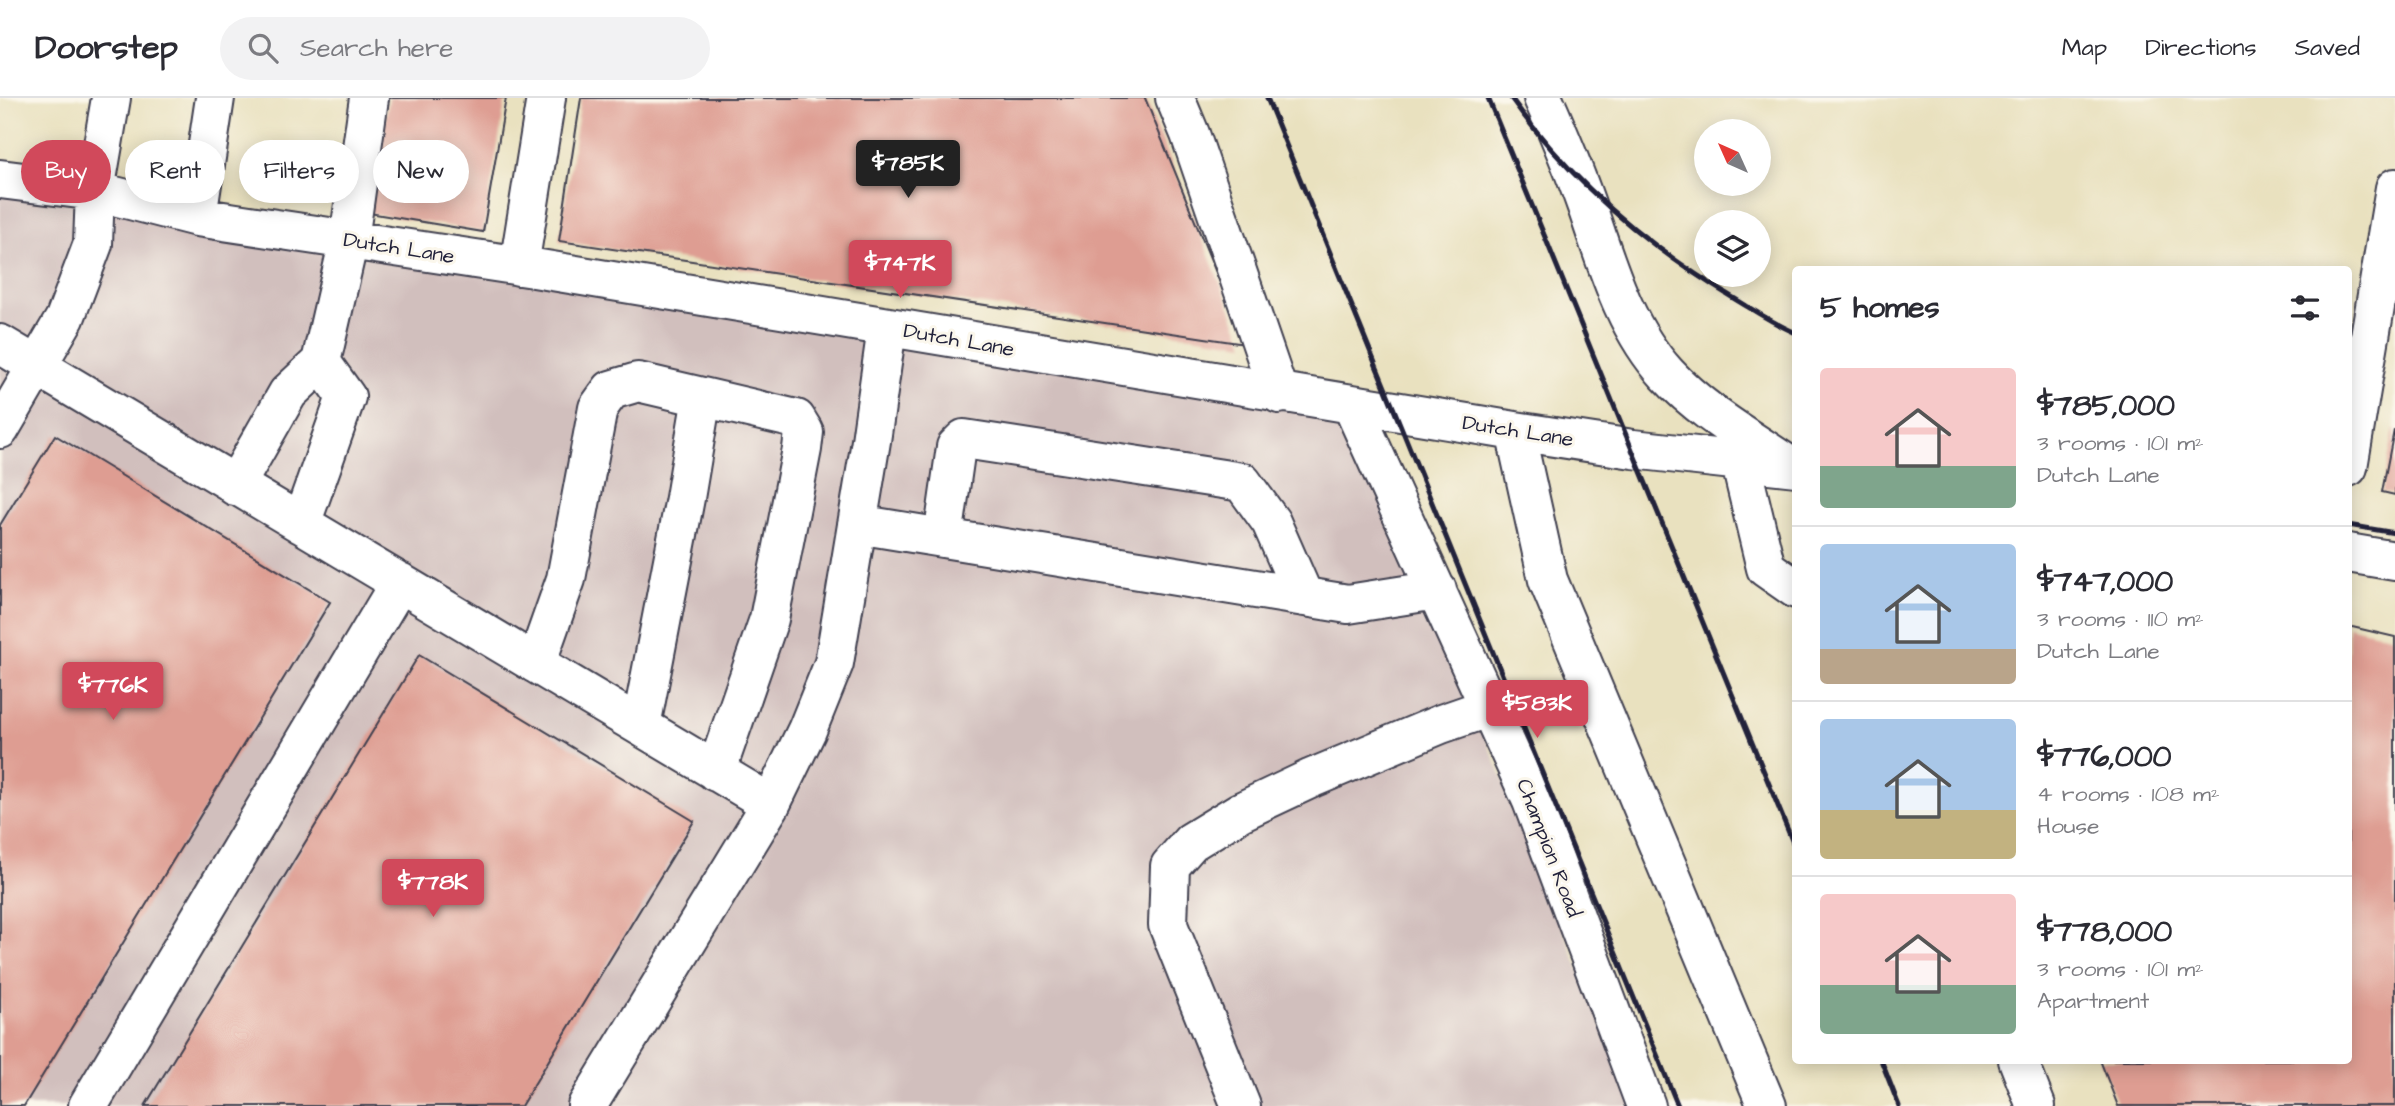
<!DOCTYPE html>
<meta charset="utf-8">
<style>
:root{--surface:#fff;--page:#f2f2f3;--text:#2b2b33;--muted:#7c7c81;--line:#e1e1e2;--accent:#d1495b}
body{margin:0;font-family:"Architects Daughter",sans-serif;background:var(--page);color:var(--text);height:100vh;display:flex;flex-direction:column;font-size:26px;white-space:nowrap}
*{box-sizing:border-box;margin:0}
p{font-size:23px;color:var(--muted)}
.icon{flex:none;width:38px;height:38px;fill:none;stroke:currentColor;stroke-width:2;stroke-linecap:round;stroke-linejoin:round}
.map{position:relative;flex:1;overflow:hidden}
.panel{position:absolute;left:1792px;top:168px;width:560px;height:798px;display:flex;flex-direction:column;background:var(--surface);border-radius:7px;box-shadow:0 4px 18px #0003}
.panel>*{flex:none}
.guide{position:absolute;left:21px;top:42px;width:665px;height:63px;display:flex;gap:14px}
.needle{width:46px;rotate:315deg}
.buttons{position:absolute;left:1694px;top:21px;display:grid;gap:14px}
.buttons a{display:grid;place-items:center;width:77px;height:77px;border-radius:50%;background:var(--surface);box-shadow:0 4px 18px #0003;font-size:35px}
.price{position:absolute;translate:-50% -60px;padding:0 16px;border-radius:7px;background:var(--accent);color:#fff;font-size:23px;line-height:46px;filter:drop-shadow(0 2px 4px #0008)}
.price::after{content:'';position:absolute;left:50%;top:42px;width:21px;height:16px;margin-left:-10px;background:inherit;clip-path:polygon(0 0,100% 0,50% 100%)}
.price.selected{background:#222;color:#fff}
ul{padding:0;list-style:none}
li{display:flex;align-items:center;gap:21px;height:175px;padding:0 28px}
li+li{border-top:2px solid var(--line)}
li span{display:grid;place-items:center;flex:none;width:196px;height:140px;border-radius:7px;color:#555}
li>.icon{margin-inline-start:auto}
span .icon{width:84px;height:84px;fill:#fffc;stroke-width:1}
li b{font-size:30px}
h2{display:flex;justify-content:space-between;align-items:center;height:84px;padding:0 28px;font-size:30px}
.tag{padding:0 24px;border-radius:32px;background:var(--surface);box-shadow:0 4px 18px #0003;font-size:24px;line-height:63px}
.tag.selected{background:var(--accent);color:#fff}
header{display:flex;align-items:center;gap:42px;box-sizing:border-box;height:98px;padding:0 35px;background:var(--surface);border-bottom:2px solid var(--line)}
header strong{font-size:33px}
nav{display:flex;gap:38px;margin-inline-start:auto;font-size:24px}
.search{width:490px;height:63px;background:var(--page);display:flex;align-items:center;gap:18px;box-sizing:border-box;padding:0 24px;border-radius:38px;color:var(--muted);font-size:26px}
.map>svg:first-child{display:block}
.industrial{fill:#d1bfbd}
.building{fill:#de9d92}
.lines{fill:none;stroke-linecap:round;stroke-linejoin:round}
.minor-casing{stroke:#403f4f;stroke-width:42}
.minor{stroke:#fff;stroke-width:38}
.rail{stroke:#22223b;stroke-width:5}
.labels{text-anchor:middle;dominant-baseline:central;stroke-width:6;stroke-linejoin:round;paint-order:stroke}
.street-label{font-size:21px;fill:#22223b;stroke:#fbf7ec}
</style>
<header>
<strong>Doorstep</strong>
<div class="search"><svg class="icon" aria-label="search" viewBox="0 0 24 24"><circle cx="10" cy="10" r="6"/><path d="M15 15l6 6"/></svg>Search here</div>
<nav><a>Map</a><a>Directions</a><a>Saved</a></nav>
</header>
<div class="map">
<svg width="2395" height="1008" viewBox="0 0 2395 1008">
<rect width="100%" height="100%" fill="#fbf7ec"/>
<filter id="ink" filterUnits="userSpaceOnUse"><feTurbulence type="fractalNoise" baseFrequency=".0143" numOctaves="2"/><feDisplacementMap in="SourceGraphic" scale="14" xChannelSelector="R" yChannelSelector="G"/><feConvolveMatrix kernelMatrix="1 2 1 2 8 2 1 2 1" color-interpolation-filters="sRGB"/></filter>
<filter id="wash" filterUnits="userSpaceOnUse"><feTurbulence type="fractalNoise" baseFrequency=".00686" numOctaves="4" result="noise"/><feDisplacementMap in="SourceGraphic" scale="28" xChannelSelector="R" yChannelSelector="G"/><feGaussianBlur stdDeviation="1.57" result="paint"/><feColorMatrix in="noise" values="0 0 0 0 0 0 0 0 0 0 0 0 0 0 0 0 0 1.4 0 .05"/><feComposite in="paint" operator="in"/></filter>
<g filter="url(#wash)">
<rect width="100%" height="100%" fill="#e9e1bf"/>
<path class="industrial" d="M0,85L1352,307L1634,1008H0Z"/>
<g id="blocks">
<path class="building" d="M389,0H506L483,134L369,115Z
M581,0H1145L1245,246L559,143Z
M2394,332H2395V397L2382,394Z
M55,337L330,504L24,1008H0V427Z
M2348,528L2395,539V1008H2118L2100,962H2348Z
M419,557L694,723L521,1008H145Z"/>
</g>
</g>
<g filter="url(#ink)">
<use href="#blocks" fill-opacity="0" stroke="#403f4f" stroke-width="2"/>
<g class="lines">
<g class="minor-casing">
<path id="minor" d="M1175,0L1190,36L1279,296
M1543,0C1559,36 1574,72 1587,109C1607,167 1624,229 1667,276C1700,312 1745,338 1785,365
M0,81L95,93L197,119L534,170L1515,333L1633,351L1796,369
M197,119L215,0
M519,168L546,0
M0,246L771,706
M321,264L349,142L369,0
M1352,307L1532,703L1646,1008
M0,331L65,220L93,146L95,93L111,0
M1515,333L1548,482L1767,1008
M1740,362L1766,470L1796,491
M2348,369L2395,90
M235,388L288,295L321,264L346,299L301,426
M857,426L943,440
M2348,455L2395,463
M1304,499L1271,424L1242,384L964,341L956,349L943,440L1348,506L1437,492
M536,566L566,481L598,310L611,292L638,284L796,321L804,334L802,351L769,521L716,674
M641,628L685,400L702,299
M2018,962L2036,1008
M88,1008L400,484
M587,1008L771,706L807,632L834,565L871,343L887,230
M1241,1008L1168,827L1170,768L1191,744L1240,714L1312,680L1441,626L1490,609"/>
</g>
<use href="#minor" class="minor"/>
<path class="rail" d="M1267,0L1678,1008
M1488,0L1796,752
M1511,0C1570,83 1648,149 1735,201C1755,213 1774,226 1796,235
M2348,427L2395,435
M1881,962L1899,1008"/>
</g>
</g>
<g class="labels">
<g class="street-label">
<text transform="translate(399 150) rotate(9)">Dutch Lane</text>
<text transform="translate(959 242) rotate(10)">Dutch Lane</text>
<text transform="translate(1518 333) rotate(9)">Dutch Lane</text>
<text transform="translate(1549 750) rotate(69)">Champion Road</text>
</g>
</g>
</svg>
<div class="buttons">
<a><svg class="needle" viewBox="-14 -14 28 28"><path d="M0-13l5 13h-10z" fill="#e53935"/><path d="M0 13l5-13h-10z" fill="#7c7c81"/></svg></a>
<a><svg class="icon" aria-label="layers" viewBox="0 0 24 24"><path d="M12 4l9 5-9 5-9-5zM3 14l9 5 9-5"/></svg></a>
</div>
<b class="price selected" style="left:908px;top:102px">$785K</b>
<b class="price" style="left:900px;top:202px">$747K</b>
<b class="price" style="left:113px;top:624px">$776K</b>
<b class="price" style="left:1537px;top:642px">$583K</b>
<b class="price" style="left:433px;top:821px">$778K</b>
<div class="guide">
<a class="tag selected">Buy</a>
<a class="tag">Rent</a>
<a class="tag">Filters</a>
<a class="tag">New</a>
</div>
<section class="panel">
<h2>5 homes<svg class="icon" aria-label="filters" viewBox="0 0 24 24"><path d="M4 7h16M4 17h16"/><circle cx="9" cy="7" r="2"/><circle cx="15" cy="17" r="2"/></svg></h2>
<ul>
<li><span style="background:linear-gradient(#f6c9c9 70%,#7fa58c 0)"><svg class="icon" aria-label="home" viewBox="0 0 24 24"><path d="M3 11l9-7 9 7M6 9v11h12V9"/></svg></span><div><b>$785,000</b><p>3 rooms · 101 m²</p><p>Dutch Lane</p></div></li>
<li><span style="background:linear-gradient(#a9c7e8 75%,#b9a48a 0)"><svg class="icon" aria-label="home" viewBox="0 0 24 24"><path d="M3 11l9-7 9 7M6 9v11h12V9"/></svg></span><div><b>$747,000</b><p>3 rooms · 110 m²</p><p>Dutch Lane</p></div></li>
<li><span style="background:linear-gradient(#a9c7e8 65%,#c2b280 0)"><svg class="icon" aria-label="home" viewBox="0 0 24 24"><path d="M3 11l9-7 9 7M6 9v11h12V9"/></svg></span><div><b>$776,000</b><p>4 rooms · 108 m²</p><p>House</p></div></li>
<li><span style="background:linear-gradient(#f6c9c9 65%,#7fa58c 0)"><svg class="icon" aria-label="home" viewBox="0 0 24 24"><path d="M3 11l9-7 9 7M6 9v11h12V9"/></svg></span><div><b>$778,000</b><p>3 rooms · 101 m²</p><p>Apartment</p></div></li>
</ul>
</section>
</div>
